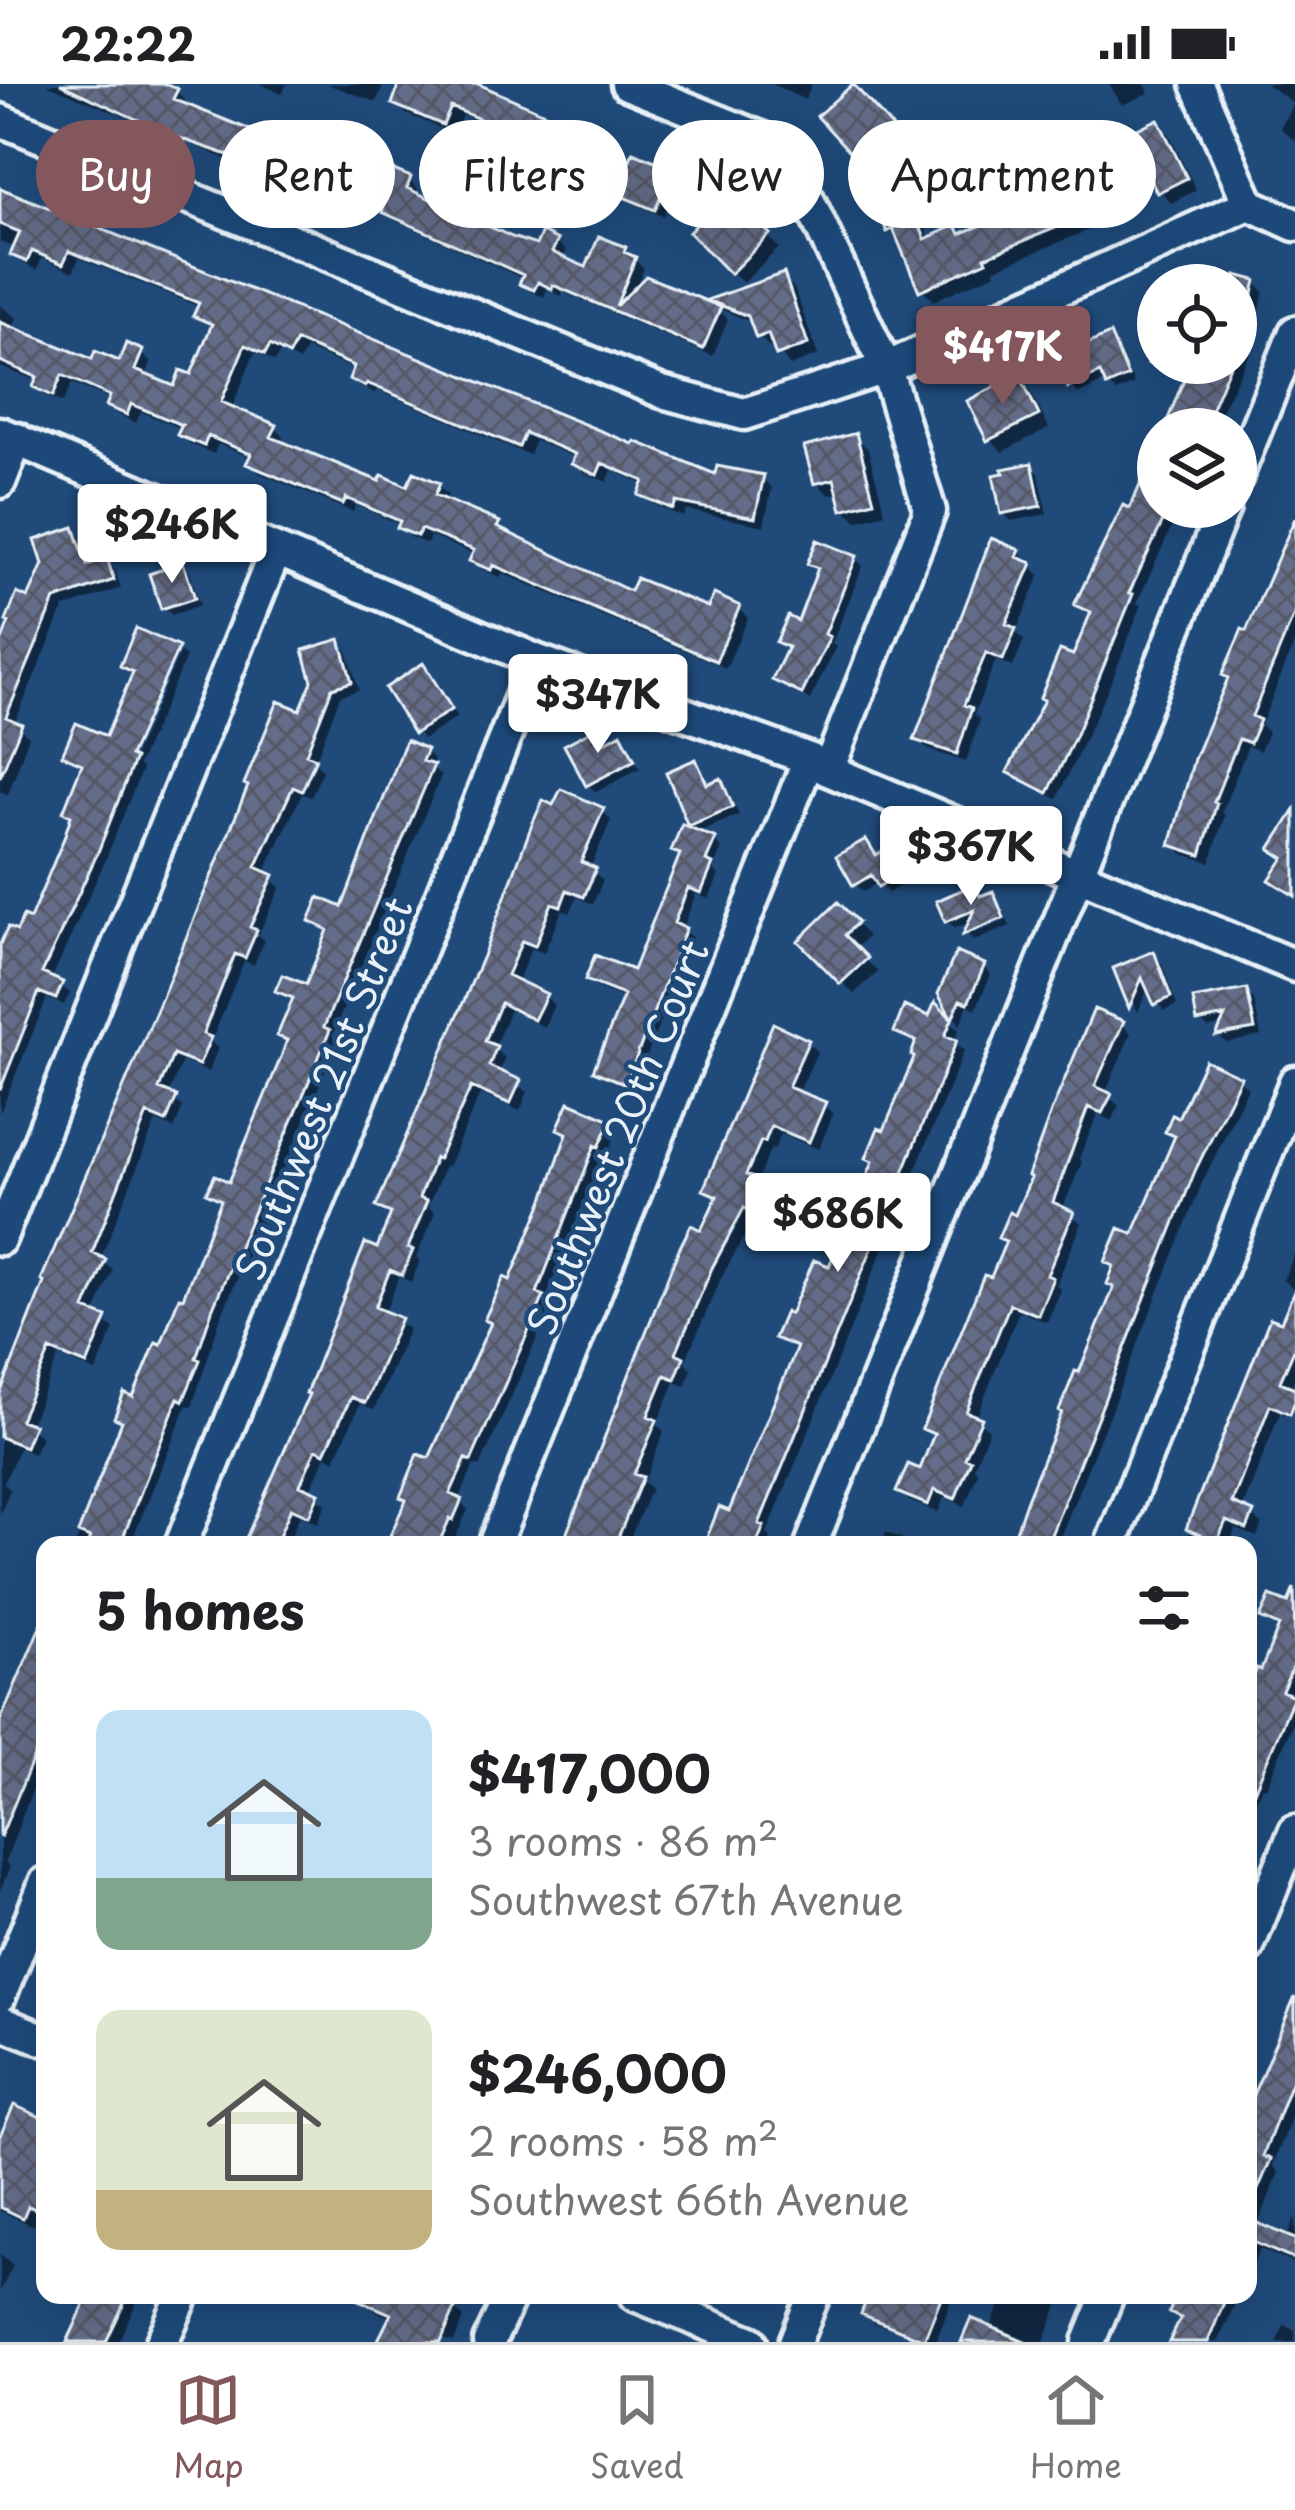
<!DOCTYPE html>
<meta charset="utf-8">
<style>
:root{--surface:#fff;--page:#f2f2f2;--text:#202124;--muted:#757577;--line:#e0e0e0;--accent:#84575d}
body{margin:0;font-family:"Playpen Sans",sans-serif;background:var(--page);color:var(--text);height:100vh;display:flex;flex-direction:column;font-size:45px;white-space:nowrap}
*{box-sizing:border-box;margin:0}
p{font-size:39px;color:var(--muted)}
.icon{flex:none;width:66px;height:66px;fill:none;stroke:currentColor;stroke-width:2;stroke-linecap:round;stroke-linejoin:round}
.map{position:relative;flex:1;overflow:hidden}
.drawer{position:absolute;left:36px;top:1452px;width:1221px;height:768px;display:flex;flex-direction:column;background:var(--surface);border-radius:24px;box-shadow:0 12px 48px #0002}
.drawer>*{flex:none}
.top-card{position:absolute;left:36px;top:36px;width:1224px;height:108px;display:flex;gap:24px}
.buttons{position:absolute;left:1137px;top:180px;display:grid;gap:24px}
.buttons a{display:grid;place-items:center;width:120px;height:120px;border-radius:50%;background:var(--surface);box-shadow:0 12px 48px #0002;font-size:60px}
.price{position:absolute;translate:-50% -102px;padding:0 27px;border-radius:12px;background:#fff;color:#222;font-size:39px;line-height:78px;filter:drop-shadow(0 3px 6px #0008)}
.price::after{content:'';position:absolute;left:50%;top:72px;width:36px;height:27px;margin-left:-18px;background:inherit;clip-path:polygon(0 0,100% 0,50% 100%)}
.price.active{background:var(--accent);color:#fff}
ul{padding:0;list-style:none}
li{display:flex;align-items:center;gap:36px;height:300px;padding:0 60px}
li span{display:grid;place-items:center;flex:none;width:336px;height:240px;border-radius:24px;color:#555}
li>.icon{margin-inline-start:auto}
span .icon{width:144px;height:144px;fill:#fffc;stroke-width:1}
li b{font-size:51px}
h2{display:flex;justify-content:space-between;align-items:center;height:144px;padding:0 60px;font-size:51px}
.chip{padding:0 42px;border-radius:54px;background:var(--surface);box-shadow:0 12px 48px #0002;font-size:42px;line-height:108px}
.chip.active{background:var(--accent);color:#fff}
.status{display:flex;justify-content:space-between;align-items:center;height:84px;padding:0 60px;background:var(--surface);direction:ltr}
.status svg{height:33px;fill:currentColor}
.dock{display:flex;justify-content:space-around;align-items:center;height:168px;border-top:3px solid var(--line);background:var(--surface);font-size:33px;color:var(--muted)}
.dock a{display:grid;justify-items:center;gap:6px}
.dock .active{color:var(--accent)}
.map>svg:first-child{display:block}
.shadow{fill:#0007}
.building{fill:url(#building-cross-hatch);stroke:#e8f1f8;stroke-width:3}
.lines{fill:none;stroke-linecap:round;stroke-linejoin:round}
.minor-casing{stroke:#e8f1f8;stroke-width:39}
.minor{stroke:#1f4a7a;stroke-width:30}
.labels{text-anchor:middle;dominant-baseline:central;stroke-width:9;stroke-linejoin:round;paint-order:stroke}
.street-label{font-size:39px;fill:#e8f1f8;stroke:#1f4a7a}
</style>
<div class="status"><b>22:22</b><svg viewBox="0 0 49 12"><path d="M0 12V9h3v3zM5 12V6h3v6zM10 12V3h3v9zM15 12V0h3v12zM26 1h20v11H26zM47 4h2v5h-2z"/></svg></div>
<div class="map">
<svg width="1295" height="2258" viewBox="0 0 1295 2258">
<defs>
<pattern id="building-cross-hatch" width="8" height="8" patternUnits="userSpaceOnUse" patternTransform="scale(3)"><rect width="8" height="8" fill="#646c88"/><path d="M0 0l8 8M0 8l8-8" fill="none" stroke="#545866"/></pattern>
</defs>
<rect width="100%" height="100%" fill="#1f4a7a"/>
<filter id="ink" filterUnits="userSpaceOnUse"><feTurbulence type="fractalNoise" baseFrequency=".00833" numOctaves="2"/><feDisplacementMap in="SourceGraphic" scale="24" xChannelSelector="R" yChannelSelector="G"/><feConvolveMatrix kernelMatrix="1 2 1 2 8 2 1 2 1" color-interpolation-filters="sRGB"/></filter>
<g filter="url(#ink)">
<path class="shadow" d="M46,0H160L176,7L185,16L183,22L329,77L313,111Z
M261,0H287L282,10Z
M327,0H384L376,18Z
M403,0H457L604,58L615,69L597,108L589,105L581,125L543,109L532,98L540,79L499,61L488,51L491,43L462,31L455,50L406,30L395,19Z
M772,0H812L805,16Z
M1109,0H1145L1149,9L1122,21Z
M1266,0H1295V57L1280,44L1293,19Z
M852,4L903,58L872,86L821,32Z
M1157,38L1169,50L1196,106L1171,119L1155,100L1120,118L1125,131L994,185L996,189L933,217L922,205L902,159L889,146L916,70L928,81L944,121L921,130L930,156L955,145L963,152L1012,131L1112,65L1119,43L1128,53Z
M334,80L341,87L326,117L319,113Z
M685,92L693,100L683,124L669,118L663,132L627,117L620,110Z
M409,96L418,105L416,111L538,165L557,158L566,167L562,176L588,187L624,166L644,184L634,207L719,226L728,235L713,272L563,208L561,212L547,205L544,213L532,208L523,199L524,195L395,136L386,126L369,119L359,109Z
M718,102L779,164L743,199L693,148L706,135L696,124Z
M0,107L717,394H763L772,404L764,442L686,426L683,433L651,419L641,410L645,401L612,386L607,398L584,389L574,380L577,374L535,357L529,371L377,306L375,309L362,304L352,294L356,286L306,265L299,278L280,268L275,278L255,268L231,326L275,343L284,353L281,360L381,401L409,406L438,402L448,411L445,419L498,440L507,450L632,512L710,527L738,524L748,534L726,584L502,489L500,493L483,486L473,477L475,471L430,452L427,460L410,453L401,441L356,421L353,428L259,389L249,380L252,374L218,360L214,370L190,360L181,350L183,345L141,328L136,339L119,331L109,322L112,316L72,299L63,319L46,312L36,303L38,297L0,283V221L17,234L13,244L93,279L120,281L141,269L151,279L145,293L176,306L193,294L214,244L197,232L200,223L79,174L73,188L42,174L37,186L24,180L14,171L16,164L0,158Z
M1214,190L1255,198L1264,208L1250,269L1212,345H1171L1189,301L1178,290L1183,279H1236V201H1212Z
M783,193L794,204L818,271L790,282L775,262L770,264L759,253L754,239L722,226L713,217Z
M1109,254L1117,261L1134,300L1116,308L1106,297L1079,310L1071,302Z
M1018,294L1030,306L1049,344L1002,368L990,355Z
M855,353L868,365L885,429L857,437L844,425L840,408L829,411L816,398Z
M1158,366V423H1181L1137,519L1141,522L1113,594L1057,715L1020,696L1011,687L1074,575L1093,532L1078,520L1132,428Z
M1031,382L1039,390L1047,430L1011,437L1004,429Z
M1295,430V558L1261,641L1268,648L1260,667L1248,662L1222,728L1225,731L1210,778L1183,770L1173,760L1248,551L1293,446L1290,442Z
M73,446L82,455L91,483L106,478L115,486L121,504L64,524L14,640L29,652L8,711L0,707V570Z
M1019,468L1040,491L1016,548L1024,556L1013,583L996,576L974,630L980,636L966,678L927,665L918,655Z
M856,475L863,482L832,559L836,563L810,616L776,595L787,565L780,557L799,541L820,488L811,479Z
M182,481L190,489L200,521L172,531L164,524Z
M138,548L176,564L122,685L127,687L180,568L186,573L138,681L142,685L105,777L51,896L70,909L64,921L47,914L0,1029V878L12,849L18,851L25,836L32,839L67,755L74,735L66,728L84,683L66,671L77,643L107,656L135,591L123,582Z
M339,558L347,567L359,606L340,612L315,678L323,686L311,713L302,710L264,790L281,803L258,851L264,857L254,881L244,877L211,958L218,964L208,988L182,977L168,1012L183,1023L174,1045L156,1037L100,1176L113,1186L94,1231L114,1245L96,1288L59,1272L29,1343L41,1353L33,1370L19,1364L4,1399L10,1406L0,1430V1315L302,629Z
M430,591L457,633L424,655L416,648Z
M591,650L602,663L620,653L640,684L596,708L588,701Z
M425,667L434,676L431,682L441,692L332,952L337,957L315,1012L220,1235L192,1323L187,1321L130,1461H75L124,1340L117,1333L135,1316L162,1264L223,1119L210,1108L231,1102L289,960L280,951L294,918L279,906L307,904L330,849L312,837L344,827Z
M696,679L710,702L721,698L728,706L739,731L698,748L690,740Z
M602,726L611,736L590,785L603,796L593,820L577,813L570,829L562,826L544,869L531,864L517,899L545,912L554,921L544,943L510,926L494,964L505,974L499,989L528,1008L520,1027L480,1010L448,1083L445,1081L428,1122L435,1129L416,1174L420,1177L411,1198L399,1193L384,1230L409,1245L374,1326L360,1320L335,1376L326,1372L309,1408L326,1420L318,1439L300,1431L287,1461H246L378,1168L392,1133L379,1122L486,873Z
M714,757L722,764L713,785L719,791L709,815L696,810L682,845L692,854L634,1006L605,994L597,986L626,915L596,903L589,895L635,890L682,773L675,766Z
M865,758L878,774L895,763L915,793L888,809L879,798L863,808L855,800Z
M975,803L982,811L992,810L1005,830L977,842V848L1007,836L1010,842L974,857L967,850L973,837L955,844L947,837Z
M838,822L868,852L855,865L878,888L854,910L802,857Z
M1154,870L1161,878L1177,921L1164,927L1149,902L1138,928L1117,886Z
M983,883L991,890L976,925L968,921L960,942L942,910Z
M1246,908L1254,916L1261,952L1226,959L1219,952L1224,941L1208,944L1200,937Z
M936,923L959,946L954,958L964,967L767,1449L771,1453L768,1461H707L730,1431L799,1267L777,1253L830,1186L846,1149L825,1135L861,1114L917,973L918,961L897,947L931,936Z
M1122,940L1131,949L1105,1010L1119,1022L1112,1037L1098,1030L1079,1074L1082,1078L1062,1126L1082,1139L1056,1201L1061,1206L1047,1238L1019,1227L976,1335L989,1346L974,1384L978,1388L965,1422L944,1413L938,1428L909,1417L900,1407L921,1389L936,1354L926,1344L1008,1160L1001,1153L1017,1135Z
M808,959L817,968L798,1010L824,1021L833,1030L819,1065L781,1050L774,1066L771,1064L756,1099L768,1109L721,1194L685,1278L692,1285L685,1302L675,1298L657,1340L664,1348L644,1398L651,1405L627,1461H564L702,1150L716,1114L707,1105Z
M1239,995L1248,1004L1203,1097L1057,1461H1014L1116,1205V1185L1108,1177L1135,1154L1177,1056L1169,1048Z
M609,1039L617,1047L608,1070L603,1068L545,1217L551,1223L480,1383L474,1381L459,1416L468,1426L452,1461H389L512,1200L569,1053L561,1045Z
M1295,1168V1207L1283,1196Z
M1295,1212V1294L1290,1306L1295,1310L1286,1331L1280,1329L1242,1426L1262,1440L1257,1453L1236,1445L1229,1461H1184L1272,1238L1283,1242Z
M886,1448L913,1459L915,1461H881Z
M1295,1506V1601L1290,1613L1295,1618V1634L1266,1704L1262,1702L1250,1731L1248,1615L1281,1545L1264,1533L1287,1522Z
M38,1548L45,1551V1673L5,1778L10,1783L0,1807V1645Z
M1295,1926V2024L1273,2081L1279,2088L1257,2142L1286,2154L1295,2134V2180L1260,2165L1248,2192V2027Z
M45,2038V2129L39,2130L34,2142L0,2127V2056Z
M0,2171L13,2182L0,2207Z
M93,2211H140L118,2258H71Z
M359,2211H422L454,2224L464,2234L454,2258L444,2255L381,2258L392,2234L377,2228Z
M872,2211H953L936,2258L874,2239L864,2229Z
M1004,2211H1062L1044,2258H965L990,2245Z
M1176,2211H1239L1218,2258H1173L1182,2238L1172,2228Z
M1284,2241L1295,2246V2258H1277Z"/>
<path class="building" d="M60,0H167L178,5L173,15L303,67L306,62L333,75L317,110L251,79L173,52Z
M399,0H478L606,56L586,99L578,96L570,116L529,99L539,74L484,51L489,39L451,23L443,41L392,20Z
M853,0L893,44L857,76L817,32Z
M1158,35L1187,94L1157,109L1146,87L1110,106L1116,119L985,173L987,177L919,207L893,145L887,148L863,88L917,66L934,110L911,119L925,155L956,141L960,150L1008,130L1004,120L1052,100L1050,97L1075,86L1072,79L1107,64L1100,49L1120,40L1125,51Z
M633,68L687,90L675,118L661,113L655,126L616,110Z
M369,76L411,93L407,104L512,153L536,161L542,148L558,156L552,168L586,183L599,152L626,163L624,168L636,173L616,222L646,192L721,223L703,265L553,201L552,205L538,198L534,206L519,200L523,191L382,128L384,122L356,110Z
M718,98L770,150L730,190L689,148L706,130L692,124Z
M0,104L633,360L635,357L715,390L717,382L764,391L755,434L676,418L673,425L638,411L644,397L602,379L597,391L571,380L575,370L525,349L519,363L367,299L365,302L349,295L354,282L296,257L289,271L270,261L265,270L245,261L221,318L277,341L271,353L379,397L382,391L407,402L414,388L440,399L435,411L500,438L497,443L630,507L636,494L708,523L714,510L740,522L716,577L493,481L491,486L469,477L474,466L421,445L417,452L397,444L400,437L346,414L343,420L246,380L251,370L208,352L204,362L177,351L182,341L131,320L127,331L106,322L110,312L62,291L53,312L33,303L37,293L0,277V238L92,275L95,267L119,277L126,259L143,266L135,286L174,302L180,286L191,290L212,240L193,232L199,219L69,167L63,180L32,167L27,178L10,171L20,148L0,140Z
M784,189L808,260L776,272L768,250L756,254L748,232L707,216Z
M1236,191L1256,196L1244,250L1236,249Z
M1110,250L1128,292L1106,302L1100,289L1068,304L1056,274Z
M1147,279H1231L1203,345H1164L1184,295Z
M1019,290L1039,331L987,357L967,317Z
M856,349L874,417L842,426L834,395L814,400L804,363Z
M1157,362L1158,424L1167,429L1129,509L1133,510L1075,653L1048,709L1007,688L1044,616L1040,614L1060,566L1073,571L1091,528L1074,521L1123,421L1130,424Z
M1032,379L1041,422L1001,430L993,391L1004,389L1002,385Z
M1295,434V528L1252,632L1260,636L1250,659L1239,655L1214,718L1217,719L1201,771L1170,761L1194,675L1228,594L1222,591L1242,545L1246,547Z
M74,443L87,481L107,474L114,496L55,516L6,633L22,640L0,693V561L9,538L6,537L17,509L28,514L43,480L35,456Z
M991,454L1020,466L1017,473L1032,479L1006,540L1016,544L1003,576L986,569L964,621L972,624L957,670L914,656Z
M817,456L857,472L825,550L830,553L802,610L772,596L788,563L776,558L788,532L798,537L818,484L807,480Z
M183,478L195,514L161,525L149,490Z
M136,544L179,563L130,672L135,674L98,768L42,889L63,898L56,915L39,908L0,1006V860L8,843L17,847L23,832L30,835L64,754L71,732L63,728L82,680L62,671L76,639L106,652L133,588L120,582Z
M340,555L352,598L332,604L306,670L316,674L302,707L293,703L256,783L274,791L250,843L257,846L245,874L235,870L203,950L211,953L199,981L173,971L159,1005L177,1012L166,1038L147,1030L92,1169L106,1175L85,1225L107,1233L87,1281L50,1266L20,1336L34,1341L25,1363L0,1353V1310L44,1198L41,1196L158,923L248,702L244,700L278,617L300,626L312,597L303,566Z
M423,579L452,625L414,650L385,604Z
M592,646L600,661L621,649L635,676L586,702L564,661Z
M406,656L427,665L422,677L434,681L324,943L330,946L307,1002L212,1226L196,1274L200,1276L183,1317L178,1314L120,1461H87L90,1454L78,1449L122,1337L114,1334L124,1309L133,1313L156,1258L161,1260L179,1213L183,1214L221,1116L206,1109L215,1091L229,1098L281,973L287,956L277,952L293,914L275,907L282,891L306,900L328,846L309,837L319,813L342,823Z
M696,675L707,700L721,694L733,723L688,742L666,688Z
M561,705L604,724L581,778L596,784L584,813L567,806L561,822L552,819L535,862L522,857L507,891L547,910L534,936L501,919L485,957L497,962L489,982L521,996L510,1020L471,1003L438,1075L435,1074L419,1114L427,1117L408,1164L413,1166L402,1191L390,1186L375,1223L401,1234L365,1319L351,1313L325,1369L316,1365L300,1401L319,1409L309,1432L291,1424L275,1461H243L309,1310L306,1309L365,1159L377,1164L391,1129L376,1123L483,872L531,743L543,716L553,721Z
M1295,726V812L1269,796L1284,774L1270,765Z
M682,740L716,754L706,777L713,780L701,809L688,804L674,839L686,844L626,1000L593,987L624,911L585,896L595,871L633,886L680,770L671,767Z
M866,755L876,771L896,760L910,784L878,803L871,791L853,802L836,772Z
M975,800L980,812L993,807L1004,834L963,851L974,826L945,838L936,817Z
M838,818L858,838L845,851L868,874L840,900L798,857Z
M1154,867L1171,913L1154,921L1142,894L1129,924L1113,884Z
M956,868L985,880L968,919L960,916L952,935L938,910Z
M1247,905L1255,945L1216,952L1225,932L1197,938L1193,915Z
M935,918L952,935L945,952L957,956L759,1440L764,1442L756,1461H704L719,1423L729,1427L797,1263L774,1254L785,1228L790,1230L814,1176L829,1182L844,1145L822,1136L836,1101L859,1110L873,1077L866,1074L878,1044L884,1046L914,973L911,971L916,957L894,948L904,922L929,932Z
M1094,925L1124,937L1095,1002L1112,1010L1102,1029L1088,1023L1053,1118L1074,1128L1047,1191L1053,1194L1038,1231L1010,1220L966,1328L982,1334L965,1374L971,1376L955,1415L934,1406L928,1421L896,1408L908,1380L920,1385L934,1350L922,1345L984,1191L991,1193L1006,1157L998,1154L1009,1128L1015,1131L1031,1094L1028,1092L1051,1028Z
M773,939L809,956L788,1003L826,1018L809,1058L771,1042L765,1058L761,1057L746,1091L761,1097L749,1126L744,1124L712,1184L676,1269L684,1273L675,1295L665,1291L648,1332L657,1336L634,1390L643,1393L615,1461H562L678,1167L691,1141L701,1146L717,1112L703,1106Z
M1205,976L1241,993L1195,1087L1047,1461H1025L1013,1456L1026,1418L1062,1328L1059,1327L1075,1287L1079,1288L1114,1203L1107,1200L1114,1182L1105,1178L1119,1144L1133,1150L1175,1052L1165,1048L1172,1031L1178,1034Z
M569,1018L611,1036L599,1063L595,1061L537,1209L544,1212L471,1377L466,1375L450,1410L462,1415L453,1436L450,1434L438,1461H386L406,1416L400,1413L418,1370L429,1374L491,1239L484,1236L504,1193L510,1196L544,1115L567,1049L557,1045Z
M1295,1205V1263L1280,1298L1295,1304V1317L1290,1330L1270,1321L1232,1419L1254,1428L1247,1445L1226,1437L1217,1458L1186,1445L1270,1234L1281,1238Z
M1294,1504L1295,1578L1282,1607L1294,1612L1248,1722V1605L1257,1584L1261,1586L1279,1542L1260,1534L1270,1512L1288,1519Z
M45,1531V1646L0,1754V1637Z
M1295,1913V1988L1263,2072L1271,2075L1248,2129V2009L1253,2011Z
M14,2021L45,2035V2113L38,2126L28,2122L23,2134L0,2123V2052Z
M1248,2135L1295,2155V2176L1248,2156Z
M89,2211H128L106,2258H67Z
M347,2211H430L456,2222L441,2258H377L391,2230Z
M868,2211H942L924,2256L861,2230Z
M1176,2211H1227L1208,2258H1169L1181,2234L1169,2229Z
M971,2234L1027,2258H961Z"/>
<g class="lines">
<g class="minor-casing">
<path id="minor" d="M627,0L761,54L808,115L886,284L930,427L828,686
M1197,0L1249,120
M0,36L662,308L744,330L886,284L1249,120L1295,141
M0,349L536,576L809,675L828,686L1295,882
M1236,394L1295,248
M0,398L17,355
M0,1155L276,466
M181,1461L536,576
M494,1461L809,675
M811,1461L1224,423
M1111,1461L1295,998
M1248,1863L1295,1747
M0,1912L45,1799
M0,1938L45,1956
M635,2211L751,2258
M162,2258L183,2211
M489,2258L511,2211
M795,2258L814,2211
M1089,2258L1108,2211"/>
</g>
<use href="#minor" class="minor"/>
</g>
</g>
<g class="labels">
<g class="street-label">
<text transform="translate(322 1004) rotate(-68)">Southwest 21st Street</text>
<text transform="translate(616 1053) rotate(-68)">Southwest 20th Court</text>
</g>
</g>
</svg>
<div class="buttons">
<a><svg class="icon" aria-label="locate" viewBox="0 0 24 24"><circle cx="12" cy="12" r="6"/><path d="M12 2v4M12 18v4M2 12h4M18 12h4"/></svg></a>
<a><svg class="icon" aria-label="layers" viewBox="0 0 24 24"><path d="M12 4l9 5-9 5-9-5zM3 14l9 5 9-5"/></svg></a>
</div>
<b class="price active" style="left:1003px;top:324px">$417K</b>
<b class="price" style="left:172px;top:502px">$246K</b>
<b class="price" style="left:598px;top:672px">$347K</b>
<b class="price" style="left:971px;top:824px">$367K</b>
<b class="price" style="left:838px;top:1191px">$686K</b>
<div class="top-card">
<a class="chip active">Buy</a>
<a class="chip">Rent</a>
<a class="chip">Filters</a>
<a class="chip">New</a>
<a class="chip">Apartment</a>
</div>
<section class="drawer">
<h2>5 homes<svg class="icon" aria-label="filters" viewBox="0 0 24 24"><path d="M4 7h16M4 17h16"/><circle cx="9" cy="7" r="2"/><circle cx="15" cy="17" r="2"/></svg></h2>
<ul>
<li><span style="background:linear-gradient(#bfe0f5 70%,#7fa58c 0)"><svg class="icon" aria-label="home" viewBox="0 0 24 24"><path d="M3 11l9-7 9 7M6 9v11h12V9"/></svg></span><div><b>$417,000</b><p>3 rooms · 86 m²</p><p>Southwest 67th Avenue</p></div></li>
<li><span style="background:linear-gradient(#dfe7d0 75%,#c2b280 0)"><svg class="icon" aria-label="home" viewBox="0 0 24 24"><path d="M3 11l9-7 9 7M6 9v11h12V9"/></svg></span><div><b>$246,000</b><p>2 rooms · 58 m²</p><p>Southwest 66th Avenue</p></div></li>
</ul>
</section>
</div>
<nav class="dock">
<a class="active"><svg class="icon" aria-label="map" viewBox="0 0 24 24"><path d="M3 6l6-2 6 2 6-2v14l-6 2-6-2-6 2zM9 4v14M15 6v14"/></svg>Map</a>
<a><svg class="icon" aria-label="saved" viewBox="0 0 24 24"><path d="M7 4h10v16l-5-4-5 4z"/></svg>Saved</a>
<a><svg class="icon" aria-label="home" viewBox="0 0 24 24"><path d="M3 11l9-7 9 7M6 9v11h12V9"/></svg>Home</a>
</nav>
